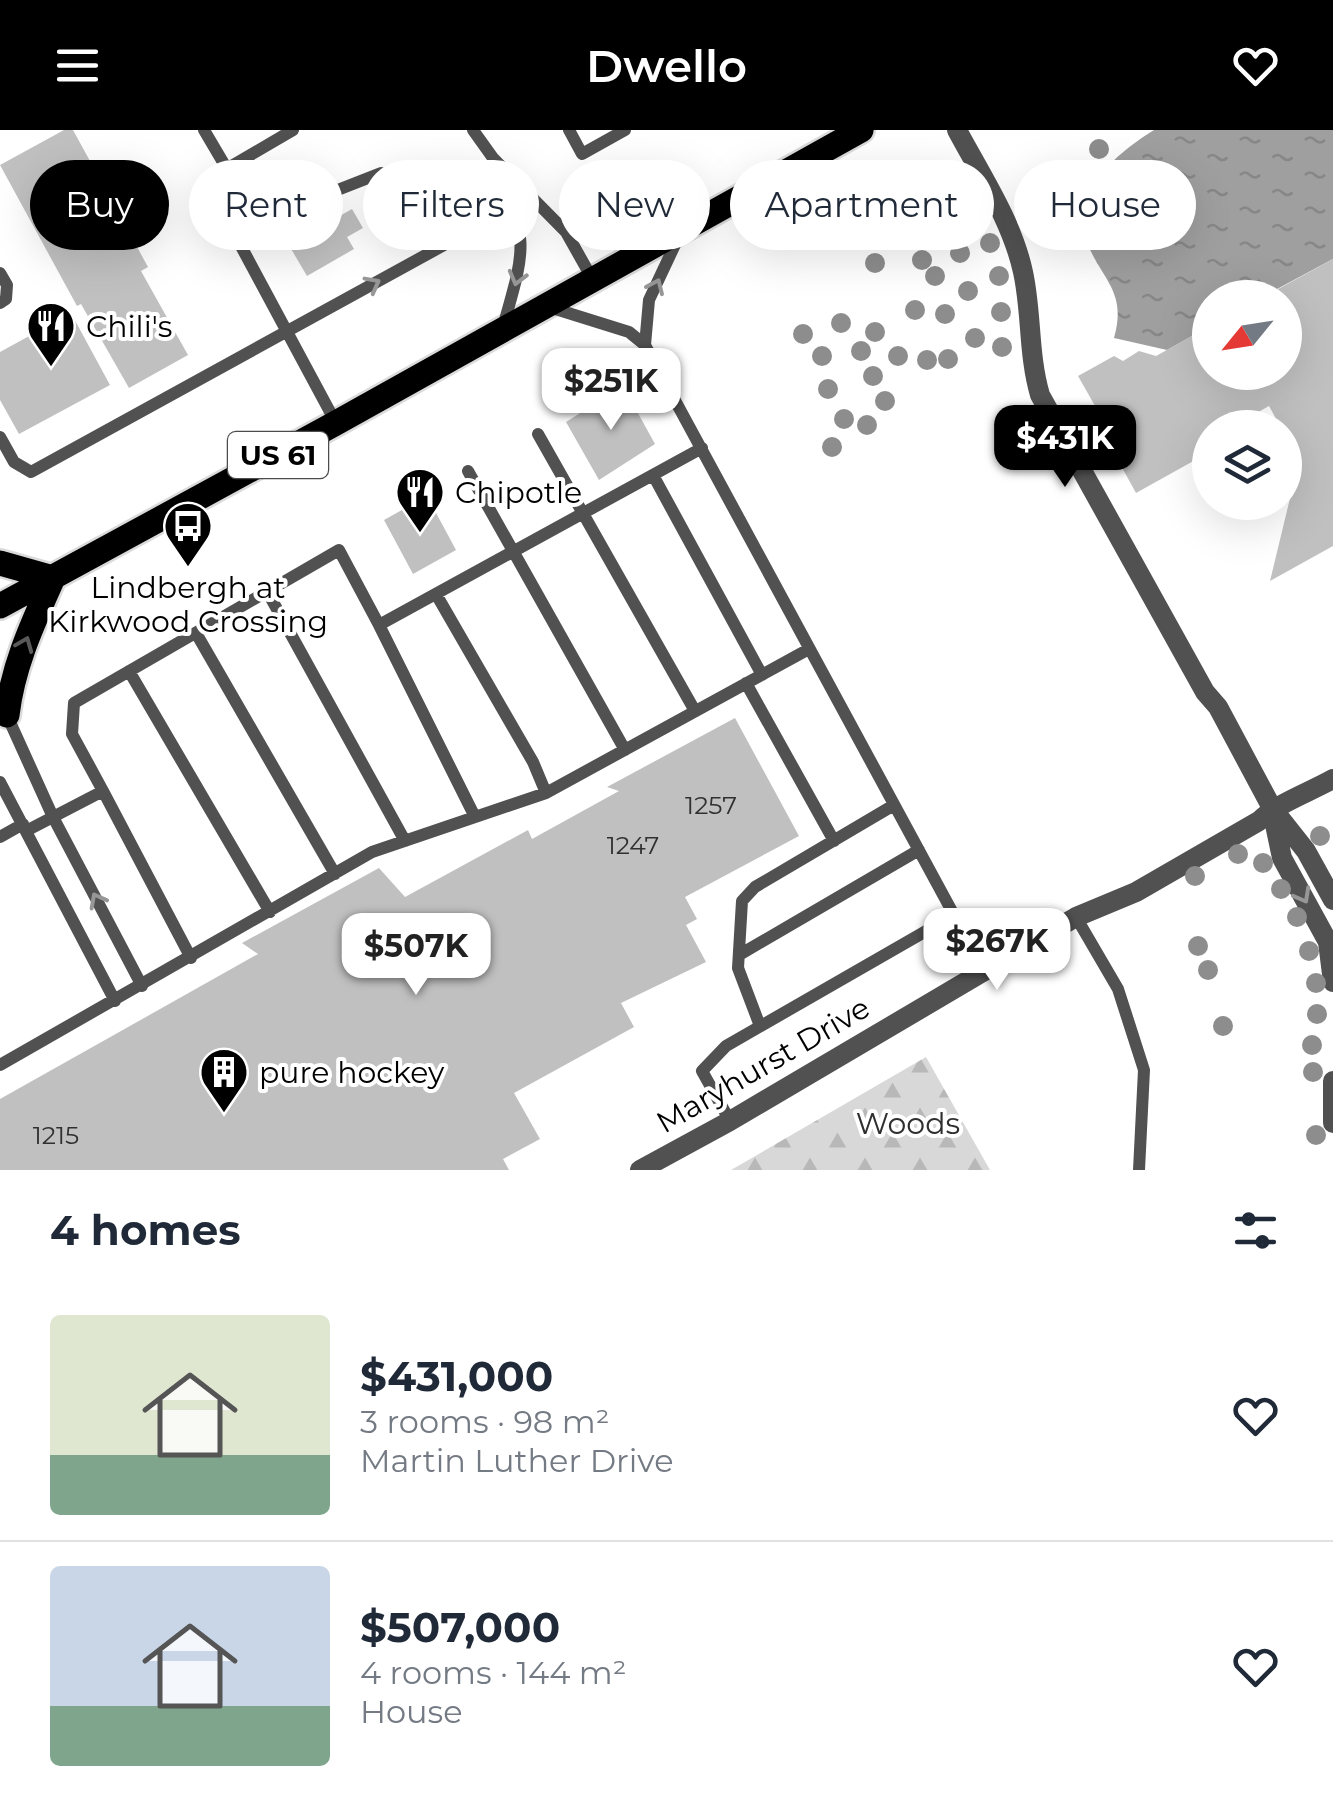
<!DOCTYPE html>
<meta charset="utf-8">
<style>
:root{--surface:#fff;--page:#f6f6f7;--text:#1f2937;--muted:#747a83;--line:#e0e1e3;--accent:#000}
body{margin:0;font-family:Montserrat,sans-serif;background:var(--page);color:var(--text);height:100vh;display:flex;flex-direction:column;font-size:38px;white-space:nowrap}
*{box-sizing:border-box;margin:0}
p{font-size:32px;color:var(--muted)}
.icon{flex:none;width:55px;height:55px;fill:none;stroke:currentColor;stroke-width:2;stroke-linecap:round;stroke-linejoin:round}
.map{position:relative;height:1040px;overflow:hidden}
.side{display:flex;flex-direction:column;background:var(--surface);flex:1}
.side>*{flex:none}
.guide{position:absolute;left:30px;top:30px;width:1275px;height:90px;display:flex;gap:20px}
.needle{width:65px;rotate:240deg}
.controls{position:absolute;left:1192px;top:150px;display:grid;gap:20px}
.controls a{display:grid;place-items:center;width:110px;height:110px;border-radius:50%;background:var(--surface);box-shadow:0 10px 40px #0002;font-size:50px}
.price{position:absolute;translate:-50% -85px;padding:0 22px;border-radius:20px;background:#fff;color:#222;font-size:32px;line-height:65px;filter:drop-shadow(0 2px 5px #0008)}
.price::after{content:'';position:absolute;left:50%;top:60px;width:30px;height:22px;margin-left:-15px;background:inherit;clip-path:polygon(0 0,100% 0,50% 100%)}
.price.on{background:var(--accent);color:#fff}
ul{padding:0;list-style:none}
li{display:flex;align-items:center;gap:30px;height:250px;padding:0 50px}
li+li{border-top:2px solid var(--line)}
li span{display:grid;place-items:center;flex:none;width:280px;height:200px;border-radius:10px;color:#555}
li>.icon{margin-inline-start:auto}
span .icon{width:120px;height:120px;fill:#fffc;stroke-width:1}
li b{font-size:42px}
h2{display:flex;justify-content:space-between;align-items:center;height:120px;padding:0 50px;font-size:42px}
.chip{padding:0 35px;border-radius:45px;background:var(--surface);box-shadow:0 10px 40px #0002;font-size:35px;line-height:90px}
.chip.on{background:var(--accent);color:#fff}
header{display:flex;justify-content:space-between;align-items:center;height:130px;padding:0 50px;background:var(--accent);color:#fff;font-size:45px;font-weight:600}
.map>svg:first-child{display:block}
.forest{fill:url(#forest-firs)}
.water{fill:url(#water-ripples)}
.building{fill:#c0c0c0}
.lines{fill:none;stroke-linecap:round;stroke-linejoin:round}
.primary-casing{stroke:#dbdbdb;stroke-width:30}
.service{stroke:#515151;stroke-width:12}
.minor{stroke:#515151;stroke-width:20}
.primary{stroke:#000;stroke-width:25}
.tree{fill:#8d8d8d}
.oneway{stroke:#979797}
.oneway2{stroke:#595959}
.labels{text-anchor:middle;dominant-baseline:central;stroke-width:8;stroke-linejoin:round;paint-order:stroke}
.number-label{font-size:25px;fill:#303030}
.shield{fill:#fff;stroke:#4c4c4c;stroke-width:2.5}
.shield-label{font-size:28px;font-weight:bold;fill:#000}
.poi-label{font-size:30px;fill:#000;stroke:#fff;text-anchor:start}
.street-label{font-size:30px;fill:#000;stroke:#fff}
.park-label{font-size:30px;fill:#2f2f2f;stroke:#fff}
</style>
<header><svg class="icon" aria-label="menu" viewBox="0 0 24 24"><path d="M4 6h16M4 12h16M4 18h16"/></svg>Dwello<svg class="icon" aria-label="heart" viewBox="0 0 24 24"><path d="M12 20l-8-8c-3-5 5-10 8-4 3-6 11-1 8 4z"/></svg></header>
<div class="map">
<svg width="1333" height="1040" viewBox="0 0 1333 1040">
<defs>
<pattern id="forest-firs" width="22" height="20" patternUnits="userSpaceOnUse" patternTransform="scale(2.5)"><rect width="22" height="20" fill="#d8d8d8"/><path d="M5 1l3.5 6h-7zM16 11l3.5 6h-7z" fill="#b8b8b8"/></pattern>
<pattern id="water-ripples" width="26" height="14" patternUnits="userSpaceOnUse" patternTransform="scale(2.5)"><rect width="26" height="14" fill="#9f9f9f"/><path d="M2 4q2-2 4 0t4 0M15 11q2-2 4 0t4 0" fill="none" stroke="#878787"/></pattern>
</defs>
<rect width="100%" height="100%" fill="#fff"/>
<path class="forest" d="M926,927L990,1040H731Z"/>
<path class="water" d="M1154,0H1333V129L1262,167L1210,168V196L1167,220L1114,208C1127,162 1103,151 1087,113C1067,64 1117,23 1154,0Z"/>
<path class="building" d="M64,0H73L148,137L141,141L188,225L129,258L81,174L77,176L0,35Z
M352,79L363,98L347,107L354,119L307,146L287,112L334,85L336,88Z
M1333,129V416L1270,451L1299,331L1285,305V298H1281L1269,276L1230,298H1210V309L1201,314L1206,324L1136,363L1120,334L1123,325L1078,246L1114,226L1123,231L1139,221L1156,226L1210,196V242H1285V168H1262Z
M71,183L110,255L19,304L0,270V222Z
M623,256L655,314L599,350L566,292Z
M427,366L456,420L413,444L384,390Z
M735,588L799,706L685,767L697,789L686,795L706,832L621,873L634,897L514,963L540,1009L503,1029L509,1040H0V969L258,824L242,813L379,738L405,767L528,700L532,709L619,661L607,657Z"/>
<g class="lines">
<g class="primary-casing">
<path id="primary" d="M0,433L53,448
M0,476L336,293L861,0
M7,585C13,535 33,493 53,448"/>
</g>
<path class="service" d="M204,0L227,39
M293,0L206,51L336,293
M473,0L493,28L566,102L593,150
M569,0L582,24L625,0
M496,35C530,111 525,119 503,197
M0,143L7,155L6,169L0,173
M549,177L629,202L645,215L954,785L726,916L702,941L730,991
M645,215L649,170L680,104
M538,304L695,581
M0,307L14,332L31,342L444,115V96L415,52L381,43L312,70L239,112
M468,341L625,620
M653,345L762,545
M267,461L405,711
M436,464L533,632L546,663
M379,495L475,687
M196,503L335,744
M129,541L270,782
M746,553L834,711
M5,581L53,687L142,856
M0,652L115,871
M103,661L191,828
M26,701L103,661L72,604L74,573L339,420L379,495L702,318
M0,707L23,694
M1076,787L1118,859L1144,940L1139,1040
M739,825L919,720
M760,896L738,838L742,771L755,757L894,675
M0,935L372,722L546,663L809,519"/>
<path class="minor" d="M957,0C981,45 1012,91 1023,142C1032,183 1028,224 1040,265L1205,562L1218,577L1272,678L1306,721L1333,770
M1273,685L1282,728L1328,812L1333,852
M1333,951V993
M640,1040L730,991L1076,787L1136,762L1259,691C1276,674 1310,662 1333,649"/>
<use href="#primary" class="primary"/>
</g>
<g class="tree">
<circle cx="1099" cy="19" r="10"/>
<circle cx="1038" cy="70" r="10"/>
<circle cx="974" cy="75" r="10"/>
<circle cx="1053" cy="103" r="10"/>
<circle cx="990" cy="113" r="10"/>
<circle cx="960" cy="123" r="10"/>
<circle cx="922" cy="130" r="10"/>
<circle cx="875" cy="133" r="10"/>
<circle cx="935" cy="146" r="10"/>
<circle cx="999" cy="146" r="10"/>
<circle cx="968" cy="161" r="10"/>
<circle cx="915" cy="180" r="10"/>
<circle cx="1001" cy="182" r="10"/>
<circle cx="945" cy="184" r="10"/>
<circle cx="841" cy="193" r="10"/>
<circle cx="875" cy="202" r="10"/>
<circle cx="803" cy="204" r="10"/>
<circle cx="975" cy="208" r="10"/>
<circle cx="1002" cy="217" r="10"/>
<circle cx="861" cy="221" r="10"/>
<circle cx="822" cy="226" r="10"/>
<circle cx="898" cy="226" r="10"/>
<circle cx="948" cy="229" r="10"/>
<circle cx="927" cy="230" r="10"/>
<circle cx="873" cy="246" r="10"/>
<circle cx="828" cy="259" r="10"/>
<circle cx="885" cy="271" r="10"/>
<circle cx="844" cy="289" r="10"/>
<circle cx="867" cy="295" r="10"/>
<circle cx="832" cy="317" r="10"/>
<circle cx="1320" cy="706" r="10"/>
<circle cx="1238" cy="724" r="10"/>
<circle cx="1263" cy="733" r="10"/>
<circle cx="1195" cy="746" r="10"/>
<circle cx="1281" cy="759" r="10"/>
<circle cx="1297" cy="787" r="10"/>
<circle cx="1198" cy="816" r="10"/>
<circle cx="1309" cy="821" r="10"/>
<circle cx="1208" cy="840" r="10"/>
<circle cx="1316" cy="853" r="10"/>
<circle cx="1317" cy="884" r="10"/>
<circle cx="1223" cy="896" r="10"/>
<circle cx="1312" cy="915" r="10"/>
<circle cx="1313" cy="942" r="10"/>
<circle cx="1316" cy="1005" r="10"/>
</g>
<defs><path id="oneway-chevron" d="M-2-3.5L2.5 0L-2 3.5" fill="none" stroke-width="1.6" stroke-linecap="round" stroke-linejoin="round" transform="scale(2.5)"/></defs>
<g class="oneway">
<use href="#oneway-chevron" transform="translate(517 148) rotate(105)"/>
<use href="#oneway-chevron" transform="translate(373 154) rotate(-28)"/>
<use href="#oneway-chevron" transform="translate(656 156) rotate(-66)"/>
<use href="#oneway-chevron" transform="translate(1303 766) rotate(61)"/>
<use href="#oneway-chevron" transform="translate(97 770) rotate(-118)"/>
</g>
<use class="oneway2" href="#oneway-chevron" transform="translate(25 514) rotate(-68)"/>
<defs>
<g id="restaurant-pin" transform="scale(2.5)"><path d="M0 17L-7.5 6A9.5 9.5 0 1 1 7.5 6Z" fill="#000" stroke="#fff"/><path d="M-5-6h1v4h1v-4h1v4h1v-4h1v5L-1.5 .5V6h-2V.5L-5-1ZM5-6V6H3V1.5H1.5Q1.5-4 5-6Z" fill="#fff"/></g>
<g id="bus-pin" transform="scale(2.5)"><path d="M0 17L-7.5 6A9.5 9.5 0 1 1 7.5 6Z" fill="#000" stroke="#fff"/><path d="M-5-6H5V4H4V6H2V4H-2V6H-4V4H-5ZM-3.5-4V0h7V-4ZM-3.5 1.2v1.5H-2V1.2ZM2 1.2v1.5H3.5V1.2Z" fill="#fff"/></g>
<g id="building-pin" transform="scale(2.5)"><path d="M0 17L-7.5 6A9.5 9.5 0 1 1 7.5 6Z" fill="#000" stroke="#fff"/><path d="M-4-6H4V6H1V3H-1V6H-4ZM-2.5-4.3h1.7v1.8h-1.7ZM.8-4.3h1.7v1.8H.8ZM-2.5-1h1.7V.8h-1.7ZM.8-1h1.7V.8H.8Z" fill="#fff"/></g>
</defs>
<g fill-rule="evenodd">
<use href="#restaurant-pin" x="51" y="196"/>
<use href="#restaurant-pin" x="420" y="362"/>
<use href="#bus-pin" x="188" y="396"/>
<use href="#building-pin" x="224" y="942"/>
</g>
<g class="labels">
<g class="number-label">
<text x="711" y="675">1257</text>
<text x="633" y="715">1247</text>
<text x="56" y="1005">1215</text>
</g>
<rect class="shield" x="228" y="302" width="100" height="46" rx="8"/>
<g class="shield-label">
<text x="278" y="325">US 61</text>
</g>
<g class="poi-label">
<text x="86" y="196">Chili's</text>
<text x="455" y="362">Chipotle</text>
<text x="188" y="457" text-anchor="middle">Lindbergh at<tspan x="188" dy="34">Kirkwood Crossing</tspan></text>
<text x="259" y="942">pure hockey</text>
</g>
<g class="street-label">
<text transform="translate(763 935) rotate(-30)">Maryhurst Drive</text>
</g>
<g class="park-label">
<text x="908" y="993">Woods</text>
</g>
</g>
</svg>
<div class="controls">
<a><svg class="needle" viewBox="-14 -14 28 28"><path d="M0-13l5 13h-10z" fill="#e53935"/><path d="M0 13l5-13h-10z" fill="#747a83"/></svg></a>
<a><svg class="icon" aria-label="layers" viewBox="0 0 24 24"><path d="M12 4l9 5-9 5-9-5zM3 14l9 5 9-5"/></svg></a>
</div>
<b class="price" style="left:611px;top:303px">$251K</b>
<b class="price on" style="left:1065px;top:360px">$431K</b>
<b class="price" style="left:997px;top:863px">$267K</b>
<b class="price" style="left:416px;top:868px">$507K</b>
<div class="guide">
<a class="chip on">Buy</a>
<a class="chip">Rent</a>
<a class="chip">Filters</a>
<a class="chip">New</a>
<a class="chip">Apartment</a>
<a class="chip">House</a>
</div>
</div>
<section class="side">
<h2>4 homes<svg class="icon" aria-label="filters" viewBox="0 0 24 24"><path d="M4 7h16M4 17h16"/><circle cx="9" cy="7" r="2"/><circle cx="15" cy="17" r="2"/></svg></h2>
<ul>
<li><span style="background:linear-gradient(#dfe7d0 70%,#7fa58c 0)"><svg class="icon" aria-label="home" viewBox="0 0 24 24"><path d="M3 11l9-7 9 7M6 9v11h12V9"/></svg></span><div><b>$431,000</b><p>3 rooms · 98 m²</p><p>Martin Luther Drive</p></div><svg class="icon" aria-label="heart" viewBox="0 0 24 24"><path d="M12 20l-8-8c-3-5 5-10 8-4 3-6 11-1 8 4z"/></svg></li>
<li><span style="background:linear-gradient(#c9d6e8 70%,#7fa58c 0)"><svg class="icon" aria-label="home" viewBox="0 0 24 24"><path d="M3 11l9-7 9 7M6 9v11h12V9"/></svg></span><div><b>$507,000</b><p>4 rooms · 144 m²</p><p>House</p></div><svg class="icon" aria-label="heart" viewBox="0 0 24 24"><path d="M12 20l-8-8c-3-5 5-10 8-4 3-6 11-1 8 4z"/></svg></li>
</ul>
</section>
